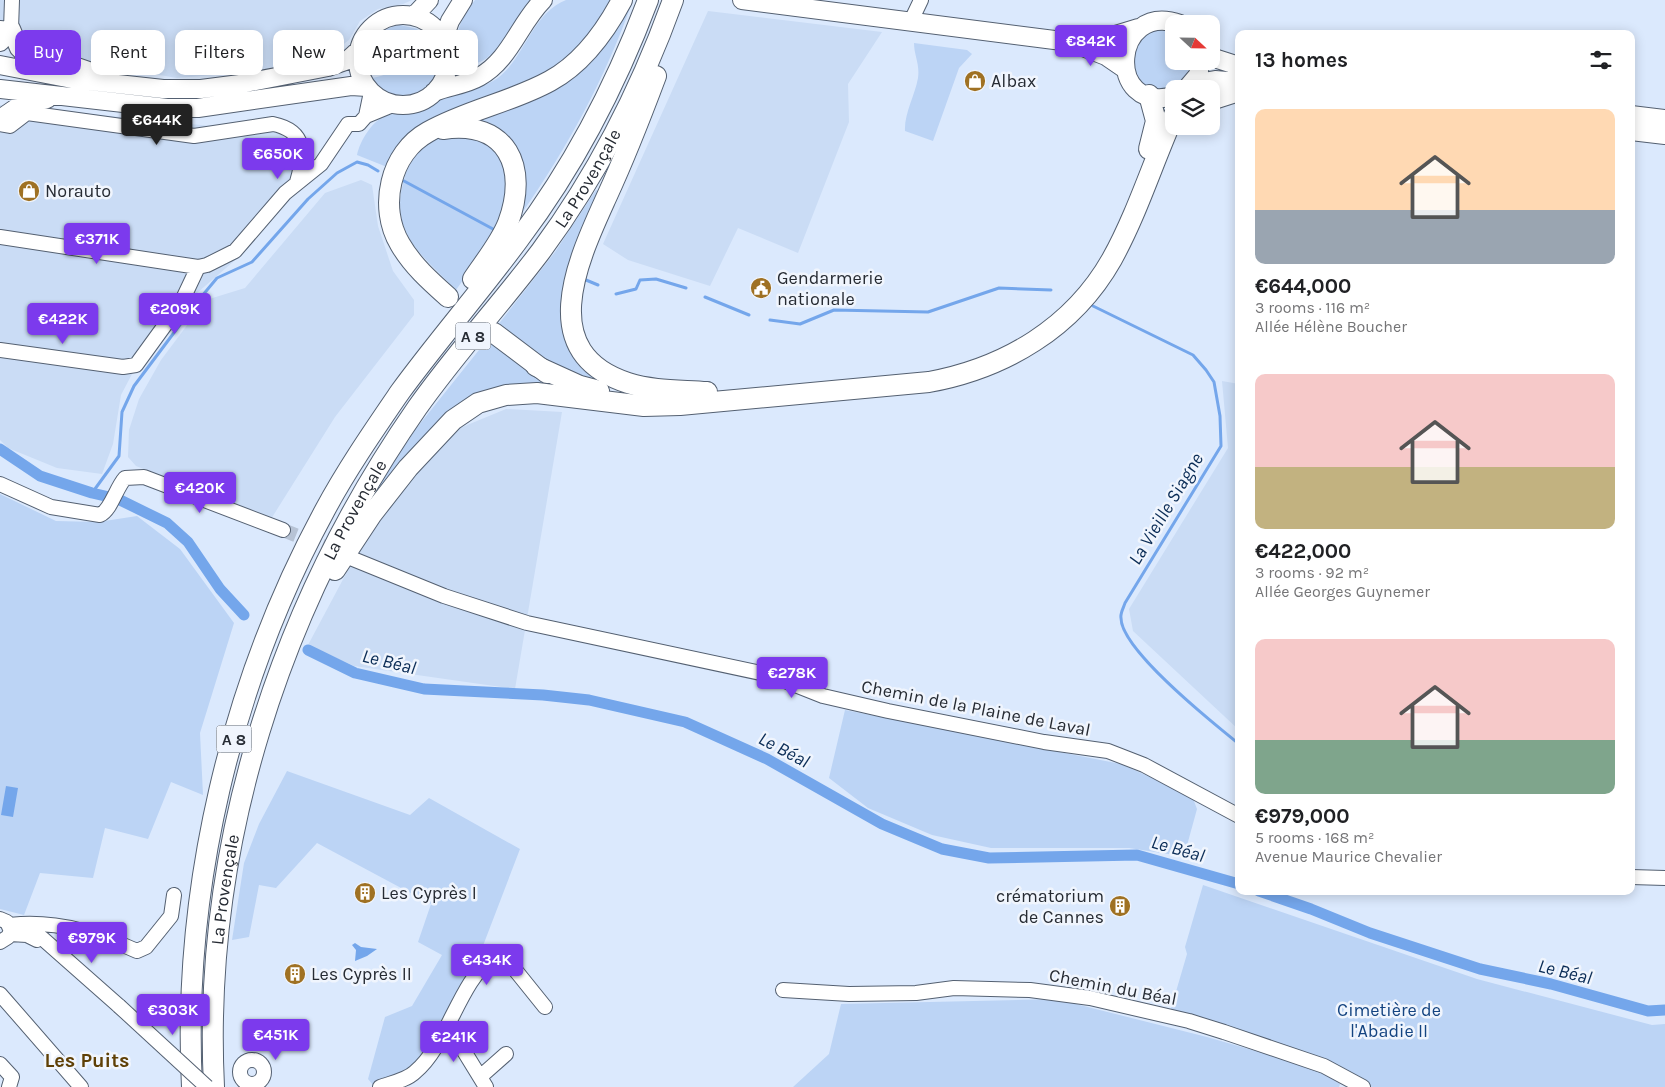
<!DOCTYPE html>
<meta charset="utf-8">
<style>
:root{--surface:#fff;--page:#f2f2f2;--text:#202124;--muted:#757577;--accent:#7c3aed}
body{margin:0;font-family:Karla,sans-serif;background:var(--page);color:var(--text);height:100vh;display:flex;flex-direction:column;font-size:19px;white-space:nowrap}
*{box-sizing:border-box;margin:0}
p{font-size:16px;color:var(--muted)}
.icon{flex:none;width:28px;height:28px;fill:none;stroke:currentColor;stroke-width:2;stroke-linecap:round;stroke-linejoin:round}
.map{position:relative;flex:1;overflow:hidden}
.sheet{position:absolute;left:1235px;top:30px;width:400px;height:865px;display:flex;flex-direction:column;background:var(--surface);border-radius:10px;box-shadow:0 2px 12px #0003}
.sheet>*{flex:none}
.guide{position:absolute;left:15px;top:30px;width:475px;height:45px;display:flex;gap:10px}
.needle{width:32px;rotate:112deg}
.controls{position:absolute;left:1165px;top:15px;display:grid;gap:10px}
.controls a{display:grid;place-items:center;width:55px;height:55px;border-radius:10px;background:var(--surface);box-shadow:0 2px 12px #0003;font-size:25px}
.price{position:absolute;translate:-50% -42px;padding:0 11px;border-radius:5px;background:var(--accent);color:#fff;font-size:16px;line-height:32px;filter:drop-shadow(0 1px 2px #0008)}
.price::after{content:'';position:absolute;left:50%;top:30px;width:15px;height:11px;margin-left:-8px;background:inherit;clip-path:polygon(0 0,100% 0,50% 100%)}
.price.active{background:#222;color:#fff}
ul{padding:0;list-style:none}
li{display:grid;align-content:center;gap:10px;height:265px;padding:0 20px}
li span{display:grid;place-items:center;height:155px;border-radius:10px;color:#555}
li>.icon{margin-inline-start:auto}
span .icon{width:90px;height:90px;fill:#fffc;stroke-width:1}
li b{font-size:21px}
h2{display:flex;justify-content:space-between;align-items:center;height:60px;padding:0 20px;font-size:21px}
.chip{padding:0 18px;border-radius:10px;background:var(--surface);box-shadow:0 2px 12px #0003;font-size:18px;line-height:45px}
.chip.active{background:var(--accent);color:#fff}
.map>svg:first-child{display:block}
.built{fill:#cadcf5}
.green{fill:#bcd4f5}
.water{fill:#74a6eb}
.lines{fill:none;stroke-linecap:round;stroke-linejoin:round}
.stream{stroke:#74a6eb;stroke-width:3}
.canal{stroke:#74a6eb;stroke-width:11}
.minor-tunnel{stroke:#b7c3d5;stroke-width:14;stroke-dasharray:14 7;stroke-linecap:butt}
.minor-casing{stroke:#546071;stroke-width:16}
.major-casing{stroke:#546071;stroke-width:20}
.highway-casing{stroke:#546071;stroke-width:22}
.minor{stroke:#fff;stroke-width:14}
.major{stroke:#fff;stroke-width:18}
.highway{stroke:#fff;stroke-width:20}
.minor-bridge-casing{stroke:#546071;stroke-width:16;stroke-linecap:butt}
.minor-bridge{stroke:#fff;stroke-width:14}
.labels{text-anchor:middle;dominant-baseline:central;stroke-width:5;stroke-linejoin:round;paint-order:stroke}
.shield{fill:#f0f5fd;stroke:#636870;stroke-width:1}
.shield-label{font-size:16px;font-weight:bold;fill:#262b33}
.poi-label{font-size:18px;fill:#262b33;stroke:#f0f5fd;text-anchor:start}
.street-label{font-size:18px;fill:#262b33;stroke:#f0f5fd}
.park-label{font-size:18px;fill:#144481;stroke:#f0f5fd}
.water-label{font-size:19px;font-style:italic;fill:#0a2c56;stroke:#f0f5fd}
.quarter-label{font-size:20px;font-weight:bold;fill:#5f4006;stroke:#f0f5fd}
</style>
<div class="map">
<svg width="1665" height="1087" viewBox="0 0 1665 1087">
<rect width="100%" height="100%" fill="#dbe9fd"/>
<path class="built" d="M0,0H412L403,4L378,9L360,21L349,40L340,47L332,48L321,43L309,52L262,71L177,78L0,47Z
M708,11L882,32L848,84L849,122L798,253L738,228L710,286L628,260L603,244Z
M0,105L281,133L298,157L289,196L240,256L183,305L132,374L121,395L113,444L102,474L57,468L8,448L0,440Z
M361,180L372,185L378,226L393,271L414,300V315L335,417L271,519L136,466L128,457L129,430L139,399L161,360L206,300L245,288L325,193Z
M1222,381L1239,384V730L1133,631L1129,609L1228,448Z
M506,409L562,412L515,689L354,666L308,645L356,555L417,469L460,428Z"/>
<path class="green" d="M475,0H531C519,16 495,61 476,63C443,51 460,19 475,0Z
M566,0H614L570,62L517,89L387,167L357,155C360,141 373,118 389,115C399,112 409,117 423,111C430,108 435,102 442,99C458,92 477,90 493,81C525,62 529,15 566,0Z
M628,0H633C604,81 569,145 520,216L522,184L471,120L536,94Z
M400,25L418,29L397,53L368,65C368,45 379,28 400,25Z
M1152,28L1174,30V61H1191C1188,86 1154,100 1137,80C1132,73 1132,58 1130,49Z
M429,38C464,76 401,120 372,78C399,73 413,60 429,38Z
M914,43L967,50L972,54L959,68L933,141L905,131C904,114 915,95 918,78C920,64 914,55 914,43Z
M446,135L485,139L503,160L507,196L499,222L489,243L456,290C421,254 387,232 405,176C411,157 427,141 446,135Z
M596,190L603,193L564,322L626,389L600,386L563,373L497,326L555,252Z
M487,340L556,389L509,387L384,488L379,485L415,430Z
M0,494L56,521L98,522L137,516L180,549L234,623L200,733L203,795L171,782L148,839L105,828L93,878L40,873L24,915L0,909Z
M845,710L1121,764L1192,796L1197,809L1186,849L1184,848L1181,856L1129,848H991L932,835L868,808L829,778Z
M287,771L410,815L429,798L520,849L476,964L434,1044L413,1069L373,1085L368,1079L385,1017L412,1006L442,955L418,942L431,904L317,843L276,888L259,885L249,937L232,940L244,863L259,824Z
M1203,885L1477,979L1652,1025L1665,1024V1087H1372L1325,1062L1170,1012L1187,954L1185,947Z
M1056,999L1207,1037L1318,1069L1340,1084L1339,1087H793L829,1054L841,1004Z"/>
<path class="water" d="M6,786L18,788L13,817L1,815Z
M355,943L361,947L377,949L367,956L355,961L356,950L352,945Z"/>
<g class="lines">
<path class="stream" d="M404,181L493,229
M586,280L598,285
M616,294L636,289L640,280L656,279L686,288
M705,297L749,315
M1093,306L1193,355L1206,370L1214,382L1220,416L1221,446L1125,603C1124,607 1120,613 1121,618C1121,650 1213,723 1239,744
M770,320L800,324L834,310L928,312L999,288L1051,290
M92,493L119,456L122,412L134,386L197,302L217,278L252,262L308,199L337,173L357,162L368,165L378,171"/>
<path class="canal" d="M0,449L40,476L92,493L118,499L167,523L188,542L220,589L244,615
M308,650L355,673L424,689L543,695L589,700L685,722L767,759L882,824L942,849L989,858L1137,855L1239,884
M1259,891L1311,909L1370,933L1480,969L1551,984L1648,1011L1665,1010"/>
<path class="minor-tunnel" d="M283,530L340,553"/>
<g class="minor-casing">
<path id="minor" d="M911,21L921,0
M0,28L11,29L12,0
M366,116L395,104
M366,116L371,92
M0,124L10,126L27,113L194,136L273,124C307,131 305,155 297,182
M0,237L198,267L207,265L235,251L285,193L321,164L348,124H359L366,116
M0,350L123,367L136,365L181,303L198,267
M0,484L51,507L100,515C111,510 116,488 125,478L144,477L283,530
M353,559L444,596L527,623L770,675L823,696L888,711L1044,742L1108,751L1144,765L1239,816
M1631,877L1665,878
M0,919L7,922L11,931L8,937L0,942
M21,924C63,922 99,934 137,951L146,947L171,916L174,895
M9,925L21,924L42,938L119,1006
M10,934L27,935L37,940
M783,990L849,994L916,993L954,988L1030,990L1090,998L1189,1021L1224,1032L1324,1066L1363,1087
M0,994L81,1087
M448,1025L486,1087
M240 1072a12 12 0 1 1 24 0a12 12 0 1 1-24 0Z
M0,1064L12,1077L9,1087
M480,1077L506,1054
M380,1087C391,1083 407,1080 415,1072C447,1046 460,980 492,959L512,966L545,1007"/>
</g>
<g class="major-casing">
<path id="major" d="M742,0L1070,42L1106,56L1125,69
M358 60a45 45 0 1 1 90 0a45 45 0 1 1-90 0Z
M414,16L429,0
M443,41L450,21L463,0
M1075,41L1102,39L1138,28
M0,42L11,29L19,48L27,56L37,60L74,66L100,75
M1211,57L1239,66
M0,65L72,79L163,89H201L240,84L328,67L348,60L359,50
M1192,84L1215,80L1239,82
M1187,88L1198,75L1201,61
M0,89L167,108H198L351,86L367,87
M434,92C449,86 465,85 479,77C510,60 519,24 543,0
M1174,96C1104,115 1112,0 1180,24
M1211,101L1239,92
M1631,115L1665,119
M0,119L19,106L47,99
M1631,131L1665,135"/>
</g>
<g class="highway-casing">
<g id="highway">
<path d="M656,76C641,116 625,157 607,196C579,258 533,352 628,383C653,391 681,390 707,392"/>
<path d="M443,129C507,120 529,167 508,223C500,243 485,261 473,279"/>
<path d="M1149,149L1156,121L1149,95"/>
<path d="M448,297C430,281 412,265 400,244C378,207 390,153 428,132C467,110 512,102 550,81C583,63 605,32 622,0"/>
<path d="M494,333L547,373"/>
<path d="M536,366L580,386L599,391"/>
<path d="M335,570L372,514L408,468L453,420L478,403L506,395L537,393L644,406L680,405L929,382C1005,368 1073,328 1112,259C1137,214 1153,162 1174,115"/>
<path d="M192,1087C182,890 231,683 325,510C347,469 374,430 400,392C438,340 481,291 519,239C574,166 616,85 648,0"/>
<path id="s1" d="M214,1087C202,846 280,605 417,408C455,354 501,304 541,251C597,175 641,89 673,0"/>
</g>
</g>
<use href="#minor" class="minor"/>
<use href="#major" class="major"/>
<use href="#highway" class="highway"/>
<g class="minor-bridge-casing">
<path id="minor-bridge" d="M119,1006L207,1087"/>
</g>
<use href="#minor-bridge" class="minor-bridge"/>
</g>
<defs>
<g id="shop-disc" transform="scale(1.125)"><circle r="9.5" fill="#9f7123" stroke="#f0f5fd"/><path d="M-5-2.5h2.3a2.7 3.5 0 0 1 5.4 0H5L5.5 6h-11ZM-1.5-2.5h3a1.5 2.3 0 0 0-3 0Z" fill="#fff"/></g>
<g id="civic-disc" transform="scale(1.125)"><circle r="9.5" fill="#9f7123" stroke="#f0f5fd"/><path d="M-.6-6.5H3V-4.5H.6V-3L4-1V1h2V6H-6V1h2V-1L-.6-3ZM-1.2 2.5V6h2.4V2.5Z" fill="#fff"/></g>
<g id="building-disc" transform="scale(1.125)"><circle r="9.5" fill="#9f7123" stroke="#f0f5fd"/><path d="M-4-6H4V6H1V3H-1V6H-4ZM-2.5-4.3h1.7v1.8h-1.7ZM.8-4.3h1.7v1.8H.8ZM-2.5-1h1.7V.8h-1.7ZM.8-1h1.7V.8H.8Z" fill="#fff"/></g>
</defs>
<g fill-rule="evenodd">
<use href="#shop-disc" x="975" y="81"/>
<use href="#shop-disc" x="29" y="191"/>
<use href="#civic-disc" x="761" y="288"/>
<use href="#building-disc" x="365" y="893"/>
<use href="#building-disc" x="1120" y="906"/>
<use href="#building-disc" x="295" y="974"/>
</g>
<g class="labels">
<g class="shield">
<rect x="455.5" y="322.5" width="35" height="27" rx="4"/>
<rect x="216.5" y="725.5" width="35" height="27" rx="4"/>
</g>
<g class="shield-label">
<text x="473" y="336">A 8</text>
<text x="234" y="739">A 8</text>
</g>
<g class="poi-label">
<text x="991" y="81">Albax</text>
<text x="45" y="191">Norauto</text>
<text x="777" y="278">Gendarmerie<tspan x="777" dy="21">nationale</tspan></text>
<text x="381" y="893">Les Cyprès I</text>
<text x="1104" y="896" text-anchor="end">crématorium<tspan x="1104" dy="21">de Cannes</tspan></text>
<text x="311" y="974">Les Cyprès II</text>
</g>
<g class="street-label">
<text stroke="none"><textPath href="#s1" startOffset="1008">La Provençale</textPath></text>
<text stroke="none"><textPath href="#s1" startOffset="602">La Provençale</textPath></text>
<text transform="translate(976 708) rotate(11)">Chemin de la Plaine de Laval</text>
<text stroke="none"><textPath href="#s1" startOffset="198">La Provençale</textPath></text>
<text transform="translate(1113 987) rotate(11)">Chemin du Béal</text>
</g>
<g class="park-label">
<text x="1389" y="1010">Cimetière de<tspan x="1389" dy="21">l'Abadie II</tspan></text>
</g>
<g class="water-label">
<text transform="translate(1166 509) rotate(-59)">La Vieille Siagne</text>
<text transform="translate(389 662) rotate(14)">Le Béal</text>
<text transform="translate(784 750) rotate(28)">Le Béal</text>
<text transform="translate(1178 849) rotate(16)">Le Béal</text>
<text transform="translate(1565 972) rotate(14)">Le Béal</text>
</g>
<g class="quarter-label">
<text x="87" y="1060">Les Puits</text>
</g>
</g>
</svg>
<div class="controls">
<a><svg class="needle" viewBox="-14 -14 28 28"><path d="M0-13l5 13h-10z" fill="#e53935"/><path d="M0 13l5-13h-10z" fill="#757577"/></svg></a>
<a><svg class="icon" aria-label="layers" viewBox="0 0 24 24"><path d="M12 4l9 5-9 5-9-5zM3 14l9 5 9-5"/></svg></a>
</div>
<b class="price" style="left:1091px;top:67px">€842K</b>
<b class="price active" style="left:157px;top:146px">€644K</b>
<b class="price" style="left:278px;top:180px">€650K</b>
<b class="price" style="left:97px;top:265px">€371K</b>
<b class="price" style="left:175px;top:335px">€209K</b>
<b class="price" style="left:63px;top:345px">€422K</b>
<b class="price" style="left:200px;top:514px">€420K</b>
<b class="price" style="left:792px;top:699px">€278K</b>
<b class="price" style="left:92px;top:964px">€979K</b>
<b class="price" style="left:487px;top:986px">€434K</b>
<b class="price" style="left:173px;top:1036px">€303K</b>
<b class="price" style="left:276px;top:1061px">€451K</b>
<b class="price" style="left:454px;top:1063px">€241K</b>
<div class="guide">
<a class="chip active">Buy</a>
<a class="chip">Rent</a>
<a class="chip">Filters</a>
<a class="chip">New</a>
<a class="chip">Apartment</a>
</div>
<section class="sheet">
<h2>13 homes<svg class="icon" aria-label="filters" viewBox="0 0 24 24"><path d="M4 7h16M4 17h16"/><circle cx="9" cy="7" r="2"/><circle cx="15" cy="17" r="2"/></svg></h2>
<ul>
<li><span style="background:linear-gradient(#ffd9b3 65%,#9aa5b1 0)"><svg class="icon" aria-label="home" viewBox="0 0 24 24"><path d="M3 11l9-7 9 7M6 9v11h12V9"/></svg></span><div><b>€644,000</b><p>3 rooms · 116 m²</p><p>Allée Hélène Boucher</p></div></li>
<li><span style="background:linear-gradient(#f6c9c9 60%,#c2b280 0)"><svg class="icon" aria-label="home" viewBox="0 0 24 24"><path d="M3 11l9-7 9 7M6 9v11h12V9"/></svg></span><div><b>€422,000</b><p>3 rooms · 92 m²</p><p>Allée Georges Guynemer</p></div></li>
<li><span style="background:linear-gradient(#f6c9c9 65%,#7fa58c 0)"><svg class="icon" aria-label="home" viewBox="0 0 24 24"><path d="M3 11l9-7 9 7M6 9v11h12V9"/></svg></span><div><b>€979,000</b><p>5 rooms · 168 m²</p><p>Avenue Maurice Chevalier</p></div></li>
</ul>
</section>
</div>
